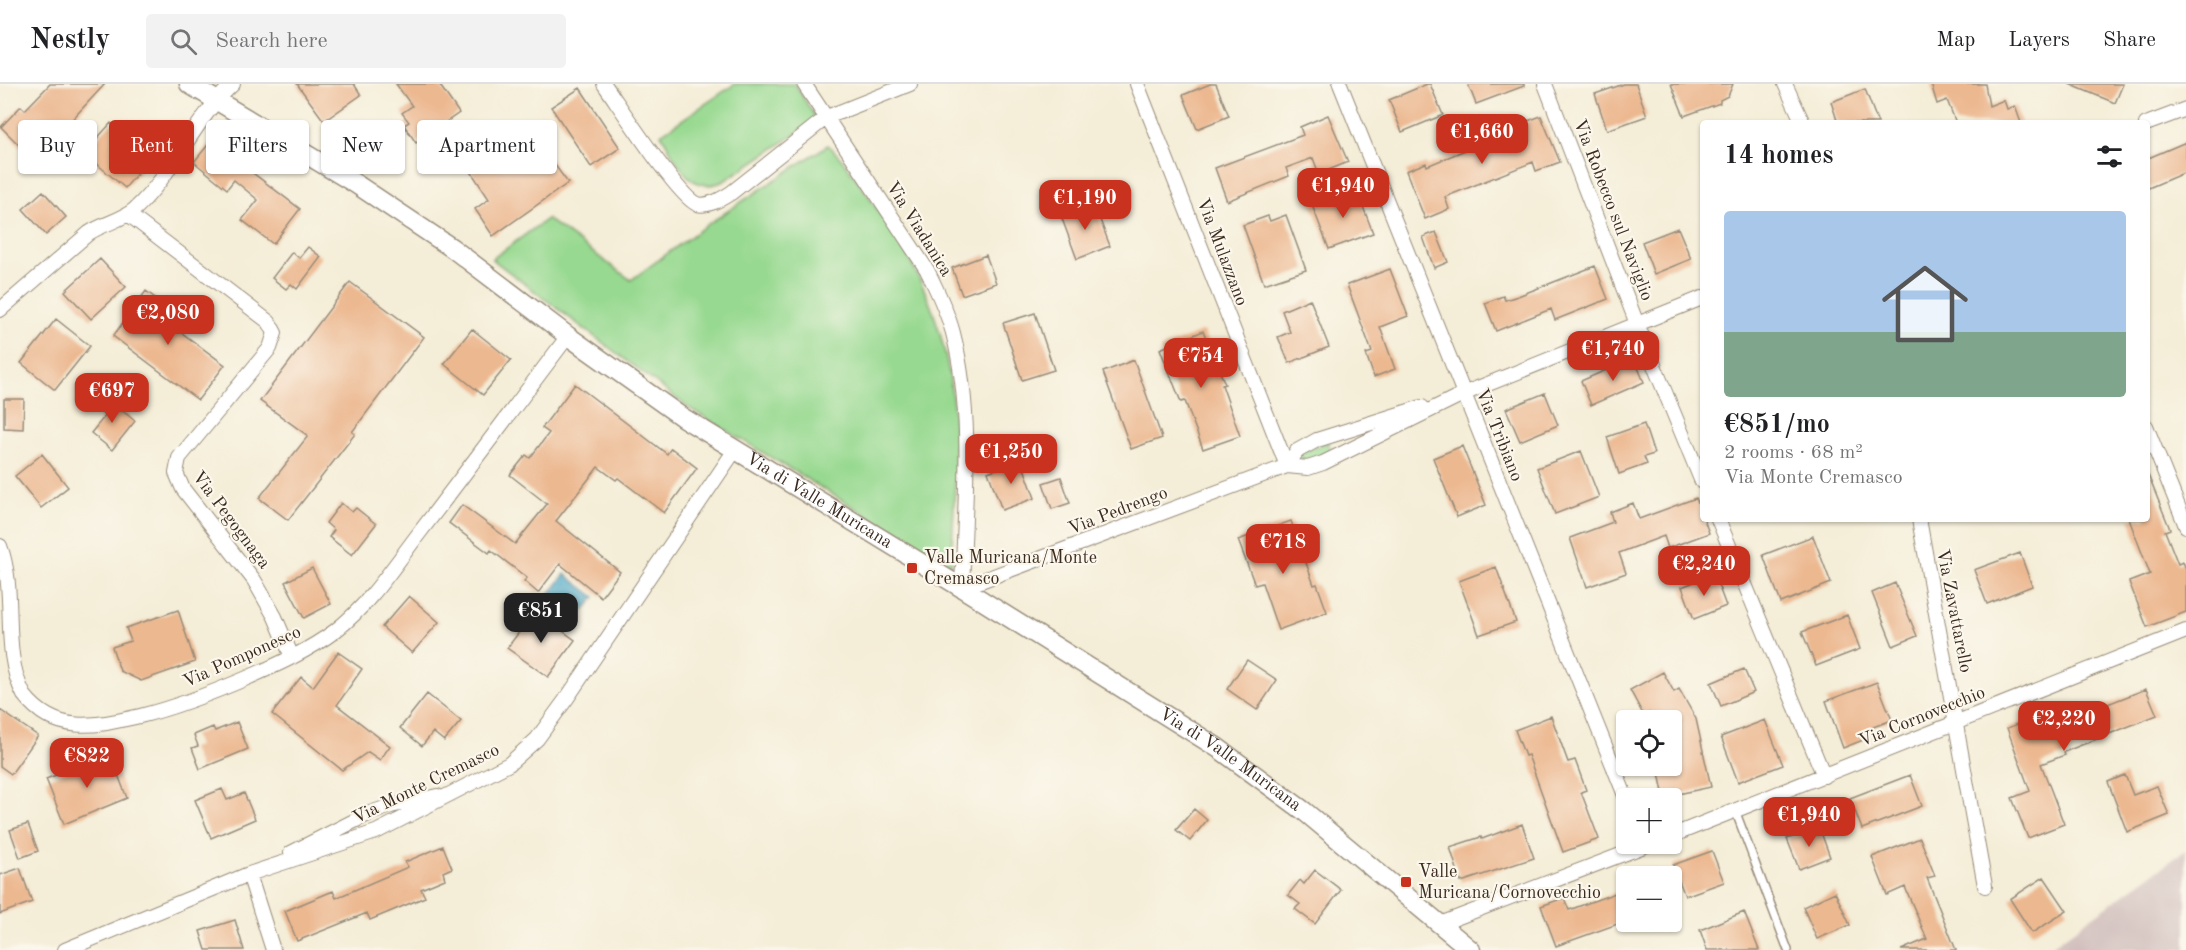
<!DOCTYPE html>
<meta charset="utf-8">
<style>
:root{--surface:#fff;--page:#f2f2f2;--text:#202124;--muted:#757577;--line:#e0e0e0;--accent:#c8321e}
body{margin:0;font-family:"Old Standard TT",serif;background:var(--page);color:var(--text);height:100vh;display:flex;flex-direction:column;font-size:22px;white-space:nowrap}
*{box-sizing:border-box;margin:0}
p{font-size:20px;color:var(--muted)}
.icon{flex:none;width:33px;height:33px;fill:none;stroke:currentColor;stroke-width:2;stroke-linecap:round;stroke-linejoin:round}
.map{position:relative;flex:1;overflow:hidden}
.details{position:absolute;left:1700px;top:36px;width:450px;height:402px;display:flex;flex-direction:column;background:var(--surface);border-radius:6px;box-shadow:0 2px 4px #0004}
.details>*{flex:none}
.hud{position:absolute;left:18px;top:36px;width:570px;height:54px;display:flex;gap:12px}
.fabs{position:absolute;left:1616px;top:626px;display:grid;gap:12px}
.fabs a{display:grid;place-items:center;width:66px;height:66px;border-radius:6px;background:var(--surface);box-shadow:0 2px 4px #0004;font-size:30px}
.price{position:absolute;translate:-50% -51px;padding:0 14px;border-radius:12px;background:var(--accent);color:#fff;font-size:20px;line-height:39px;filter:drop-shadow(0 2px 3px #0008)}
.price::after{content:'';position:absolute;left:50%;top:36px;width:18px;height:14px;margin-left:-9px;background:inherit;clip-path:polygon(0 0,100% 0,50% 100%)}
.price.current{background:#222;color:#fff}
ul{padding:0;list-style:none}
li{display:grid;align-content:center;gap:12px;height:318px;padding:0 24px}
li span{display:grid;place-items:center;height:186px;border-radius:6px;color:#555}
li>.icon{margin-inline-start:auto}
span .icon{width:108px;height:108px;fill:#fffc;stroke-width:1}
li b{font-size:26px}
h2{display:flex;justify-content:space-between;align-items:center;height:72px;padding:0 24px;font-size:26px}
.tag{padding:0 21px;border-radius:6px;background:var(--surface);box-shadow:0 2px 4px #0004;font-size:21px;line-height:54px}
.tag.current{background:var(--accent);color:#fff}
header{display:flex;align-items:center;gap:36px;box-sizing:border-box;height:84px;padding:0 30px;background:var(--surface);border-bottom:2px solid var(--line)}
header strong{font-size:28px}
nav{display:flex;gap:33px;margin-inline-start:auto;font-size:21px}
.search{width:420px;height:54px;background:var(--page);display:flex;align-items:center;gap:15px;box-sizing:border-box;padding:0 21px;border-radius:6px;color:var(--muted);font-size:22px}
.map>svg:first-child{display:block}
.industrial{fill:#d1bfbd}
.green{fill:#97d990;stroke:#698257;stroke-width:1.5}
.water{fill:#47a5c6;stroke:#416872;stroke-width:1.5}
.building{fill:#ecb890}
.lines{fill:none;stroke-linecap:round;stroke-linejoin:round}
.service-casing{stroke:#988c7a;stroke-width:10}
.minor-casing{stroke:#988c7a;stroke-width:16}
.tertiary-casing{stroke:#988c7a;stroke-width:21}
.service{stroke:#fff;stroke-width:7}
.minor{stroke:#fff;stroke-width:14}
.tertiary{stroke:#fff;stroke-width:18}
.poi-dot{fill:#c8321e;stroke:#fbf7ec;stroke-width:2}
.labels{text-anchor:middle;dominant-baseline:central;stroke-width:4.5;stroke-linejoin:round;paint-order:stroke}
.street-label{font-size:18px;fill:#3b2a1e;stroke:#fbf7ec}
.poi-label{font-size:18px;fill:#3b2a1e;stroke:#fbf7ec;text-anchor:start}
</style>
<header>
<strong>Nestly</strong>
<div class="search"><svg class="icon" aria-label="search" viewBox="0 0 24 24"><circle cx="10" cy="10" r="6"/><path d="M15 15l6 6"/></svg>Search here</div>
<nav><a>Map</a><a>Layers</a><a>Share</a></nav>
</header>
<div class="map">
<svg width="2186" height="866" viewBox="0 0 2186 866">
<rect width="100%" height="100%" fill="#fbf7ec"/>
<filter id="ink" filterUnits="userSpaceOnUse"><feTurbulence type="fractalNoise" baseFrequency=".0167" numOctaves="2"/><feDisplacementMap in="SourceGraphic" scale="12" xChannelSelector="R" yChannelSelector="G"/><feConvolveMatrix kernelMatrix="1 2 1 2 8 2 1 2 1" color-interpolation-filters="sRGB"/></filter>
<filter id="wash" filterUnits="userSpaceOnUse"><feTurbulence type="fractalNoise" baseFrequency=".008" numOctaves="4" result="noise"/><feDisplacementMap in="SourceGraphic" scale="24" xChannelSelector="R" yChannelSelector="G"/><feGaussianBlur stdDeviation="1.35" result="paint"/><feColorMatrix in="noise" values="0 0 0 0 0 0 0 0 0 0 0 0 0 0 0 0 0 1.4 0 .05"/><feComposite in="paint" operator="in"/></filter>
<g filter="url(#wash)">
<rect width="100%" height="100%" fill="#f4edd7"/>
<path class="industrial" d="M2186,766V866H2046Z"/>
<path class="green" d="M735,0H795L817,36L724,97C688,113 677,76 661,50Z
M828,61C846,78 861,101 875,122C965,245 959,337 951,482L689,324L492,175L547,135L631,196L705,142Z
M1328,358L1332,371L1329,374L1301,378L1299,369Z"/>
<path class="water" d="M565,490L595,513L584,527L563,512L558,518L549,510Z"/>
<g id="blocks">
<path class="building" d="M50,0H105L54,55L58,59L38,80L1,43L21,22L25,26Z
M297,0H354L361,11L324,37Z
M396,0H439L459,29L416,59L404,41L409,38L402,29L412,22Z
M1210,0H1216L1229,32L1197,45L1183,11Z
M1427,0H1430L1443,31L1402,48L1389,16Z
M1468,0H1524V2L1476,20Z
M1624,0H1636L1647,32L1607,46L1595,10Z
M1671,0H1733L1728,12L1720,16V19L1684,32Z
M1931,0H1985L1989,22L2004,16L2007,25L2015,22L2021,39H1956L1947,16L1937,20Z
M2069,0H2123L2115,19Z
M580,4L620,64L591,83L551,23Z
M1865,5L1878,39H1838L1831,18Z
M1328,31L1348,78L1319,90L1313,74L1286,84L1289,92L1227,117L1215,84L1303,51L1300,43Z
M1541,32L1560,78L1536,87L1533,78L1445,113L1449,125L1425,135L1406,87L1426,79L1427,82L1518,44L1517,41Z
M524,38L548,74L549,73L568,99L493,152L475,125L489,115L464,77Z
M111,39L151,73L125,104L84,69Z
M216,51L252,81L249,86L300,125L273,160L242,136L258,116L234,96L227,105L194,78Z
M2186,58V88L2146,105V75Z
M1356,104L1373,149L1329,165L1312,121Z
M43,107L66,133L46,151L23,125Z
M1094,120L1110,162L1077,175L1061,132Z
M1286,131L1306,186L1264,200L1243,141L1268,132L1270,137Z
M1678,144L1691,175L1654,190L1642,158Z
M1436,148L1448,178L1434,184L1423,153Z
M308,163L321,173L297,205L291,200L286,205L272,194L292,168L299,174Z
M986,171L996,199L962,211L952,184Z
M100,175L126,203L91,235L65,207Z
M1595,182L1608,215L1555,236L1551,225L1496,247L1485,219L1503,212L1505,216L1518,212Z
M1390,185L1408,232L1380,243L1395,285L1374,293L1366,270L1372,268L1347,201Z
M350,198L424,253L352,348L355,350L288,436L259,414L308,352L260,317Z
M146,207L181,234L174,243L225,281L198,316L113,252Z
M1310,215L1329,263L1289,279L1278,253L1290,248L1282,227Z
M1035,229L1054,286L1022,296L1003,239Z
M56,235L90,262L55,306L21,279Z
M472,245L511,276L483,311L444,280Z
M1203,247L1225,300L1222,301L1240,352L1203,365L1185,317L1181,318L1160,265Z
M1634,274L1644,298L1591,321L1581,297Z
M1134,276L1162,354L1131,365L1103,288Z
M575,300L667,370L671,364L697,384L664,429L618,394L616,396L598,383L556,437L620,488L601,513L560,480L538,509L524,497L527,494L491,466L489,469L449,439L462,421L515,460L547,420L510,391L526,371L530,374L549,349L542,344Z
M1545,309L1558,341L1520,357L1506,325Z
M107,314L135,337L112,366L91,349L105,332L97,325Z
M4,315H24L23,345L4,344Z
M1644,340L1654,370L1644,373L1647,380L1619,390L1607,353Z
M1462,362L1486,421L1457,433L1433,374Z
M1581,367L1599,413L1555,430L1537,384Z
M42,370L68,403L41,424L15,392Z
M1021,376L1035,414L1002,426L988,388Z
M2146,386L2170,445L2165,447L2178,480L2183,478L2186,485V528L2147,543L2129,498L2150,490L2129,435H2146Z
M1061,393L1070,419L1052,425L1043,399Z
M1696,414L1709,449L1668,464L1664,452L1619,469L1626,489L1587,503L1570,454L1613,438L1610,428L1633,419L1639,435Z
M341,419L352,428L356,424L376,440L352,471L329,453L334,446L326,439Z
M1291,437L1314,501L1317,500L1327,528L1278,546L1262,499L1255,501L1238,456Z
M1813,452L1831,499L1781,519L1763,471Z
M2020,469L2032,502L1987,520L1974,486Z
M1496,483L1516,538L1479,551L1459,497Z
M312,484L331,520L304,534L285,498Z
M1714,490L1726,522L1694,535L1682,503Z
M1895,499L1917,552L1893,562L1872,509Z
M409,512L439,538L412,569L382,543Z
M178,526L195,578L141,597L120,587L112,563L131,557L126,544Z
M535,527L575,556L548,593L507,564Z
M1847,531L1860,565L1816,582L1802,548Z
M338,568L362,585L337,621L390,662L380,676L368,668L342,686L272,630L301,593L313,603Z
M1247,576L1277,596L1257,626L1227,605Z
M1744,585L1754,608L1721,622L1711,599Z
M1663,588L1674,608L1679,605L1696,635L1711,703L1664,713L1659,689L1664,688L1662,681H1671V636H1653L1649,629L1644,632L1630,606Z
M1877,598L1892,636L1865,646L1868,654L1843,664L1826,617Z
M2146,605L2157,631L2064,668L2065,671L2041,680L2064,740L2028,754L2012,714L2030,707L2007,644L2050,628L2054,641Z
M427,610L461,637L444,657L433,648L422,662L400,644Z
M0,626L38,652L11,690L0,682Z
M1551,632L1568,678L1575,676L1586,706L1581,708L1599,755L1563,768L1528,671L1525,672L1515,646Z
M1765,636L1783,681L1738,698L1721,653Z
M237,638L248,665L200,685L192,664L198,662L194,651L213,643L215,647Z
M110,670L127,714L64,740L46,695Z
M1910,691L1922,722L1862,745L1850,714Z
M2125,691L2133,711L2157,702L2169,731L2127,748L2108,698Z
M222,705L227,716L244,709L255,735L211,754L195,716Z
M1194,725L1207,736L1190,757L1176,746Z
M28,740L38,767L20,774L10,746Z
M1522,740L1534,774L1461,798L1450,763L1481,753L1482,755Z
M1819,743L1830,773L1799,785L1787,755Z
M1920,754L1935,792L1927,794L1956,866H1901L1927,855L1905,803L1887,811L1872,773Z
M443,762L452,784L443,788L445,795L421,805L425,813L370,836L367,829L297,857L285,827L333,807L336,814L408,783L405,778Z
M1712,767L1724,798L1685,812L1673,781Z
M20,784L32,818L0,830V791Z
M1315,786L1341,806L1315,840L1295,825L1300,820L1288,811L1300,796L1304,800Z
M2044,793L2067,827L2032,849L2010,815Z
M1626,805V837L1556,862L1541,822L1564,814L1569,826Z
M1835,808L1850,841L1817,855L1803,823Z
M1744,828L1759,866H1707L1700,846Z
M235,836L244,866H206L200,847Z"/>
</g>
</g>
<g filter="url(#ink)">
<use href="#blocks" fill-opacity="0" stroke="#988c7a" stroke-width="1.5"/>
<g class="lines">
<g class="service-casing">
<path id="service" d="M1735,726L1788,866"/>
</g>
<g class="minor-casing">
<path id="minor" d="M604,0C619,21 679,114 697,120C709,123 721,115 731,109L827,33L910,0
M804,0L927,186C937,206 947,227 953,249C974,331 965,420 962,504L1287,382L1308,384L1323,379L1463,310L1702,214
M1137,0L1287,382
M1340,0L1626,714
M1545,0L1637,240L1702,398
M1785,0L1803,39
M2146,40L2186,25
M128,130L269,238L275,249L270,264L179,374L176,389L183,405L254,496L275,533L292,573
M0,226L89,149C104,139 121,137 135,125C174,89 194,35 233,0
M2146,342L2186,442
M1287,382L1297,367L1317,356L1422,323
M1718,435L1824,692
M1919,435L1985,802
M0,462C18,511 0,565 24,611C56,652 96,642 140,632C177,623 212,609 247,594C277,581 308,567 335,547C369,521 394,482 420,448C470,383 519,317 568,252
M1671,752L2186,547
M291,769L370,729L391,722L437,712
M249,790L273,866
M1440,840L1652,759
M65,866L249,790L376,748L509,680L537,655L567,614L735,366"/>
</g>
<g class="tertiary-casing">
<g id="tertiary">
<path id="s1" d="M189,0L356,100L452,164L568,252L682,333L962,504L1218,664L1304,727L1471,866"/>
</g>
</g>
<use href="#service" class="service"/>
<use href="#minor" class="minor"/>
<use href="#tertiary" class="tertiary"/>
</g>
</g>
<g class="poi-dot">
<rect x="906" y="478" width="12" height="12" rx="3"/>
<rect x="1400" y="792" width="12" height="12" rx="3"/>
</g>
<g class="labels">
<g class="street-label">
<text transform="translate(1613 126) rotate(69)">Via Robecco sul Naviglio</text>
<text transform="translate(919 145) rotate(58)">Via Viadanica</text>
<text transform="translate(1222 168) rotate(69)">Via Mulazzano</text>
<text transform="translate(1499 351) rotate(68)">Via Tribiano</text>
<text stroke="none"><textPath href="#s1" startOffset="756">Via di Valle Muricana</textPath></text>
<text transform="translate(1118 427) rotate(-21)">Via Pedrengo</text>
<text transform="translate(231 436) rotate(53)">Via Pegognaga</text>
<text transform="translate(1954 527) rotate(79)">Via Zavattarello</text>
<text transform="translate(242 573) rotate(-24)">Via Pomponesco</text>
<text transform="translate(1922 633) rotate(-22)">Via Cornovecchio</text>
<text stroke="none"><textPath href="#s1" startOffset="1242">Via di Valle Muricana</textPath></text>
<text transform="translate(426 700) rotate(-26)">Via Monte Cremasco</text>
</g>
<g class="poi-label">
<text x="924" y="474">Valle Muricana/Monte<tspan x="924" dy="21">Cremasco</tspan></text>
<text x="1418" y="788">Valle<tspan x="1418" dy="21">Muricana/Cornovecchio</tspan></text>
</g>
</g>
</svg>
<div class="fabs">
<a><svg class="icon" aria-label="locate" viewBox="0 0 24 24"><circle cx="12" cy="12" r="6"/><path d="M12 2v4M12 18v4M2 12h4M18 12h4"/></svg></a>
<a>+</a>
<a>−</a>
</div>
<b class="price" style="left:1482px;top:81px">€1,660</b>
<b class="price" style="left:1343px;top:135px">€1,940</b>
<b class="price" style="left:1085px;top:147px">€1,190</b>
<b class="price" style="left:168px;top:262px">€2,080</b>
<b class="price" style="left:1613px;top:298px">€1,740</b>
<b class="price" style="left:1201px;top:305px">€754</b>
<b class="price" style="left:112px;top:340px">€697</b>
<b class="price" style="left:1011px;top:401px">€1,250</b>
<b class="price" style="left:1283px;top:491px">€718</b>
<b class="price" style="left:1704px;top:513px">€2,240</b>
<b class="price current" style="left:541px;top:560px">€851</b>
<b class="price" style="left:2064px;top:668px">€2,220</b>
<b class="price" style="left:87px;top:705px">€822</b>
<b class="price" style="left:1809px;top:764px">€1,940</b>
<div class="hud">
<a class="tag">Buy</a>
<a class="tag current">Rent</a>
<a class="tag">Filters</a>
<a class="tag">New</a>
<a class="tag">Apartment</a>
</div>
<section class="details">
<h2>14 homes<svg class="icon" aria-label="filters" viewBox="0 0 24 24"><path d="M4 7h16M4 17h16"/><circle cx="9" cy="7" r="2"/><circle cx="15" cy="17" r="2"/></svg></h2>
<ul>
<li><span style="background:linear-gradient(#a9c7e8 65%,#7fa58c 0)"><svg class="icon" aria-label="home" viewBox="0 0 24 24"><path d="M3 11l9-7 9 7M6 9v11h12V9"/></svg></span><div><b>€851/mo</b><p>2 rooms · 68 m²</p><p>Via Monte Cremasco</p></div></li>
</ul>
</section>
</div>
